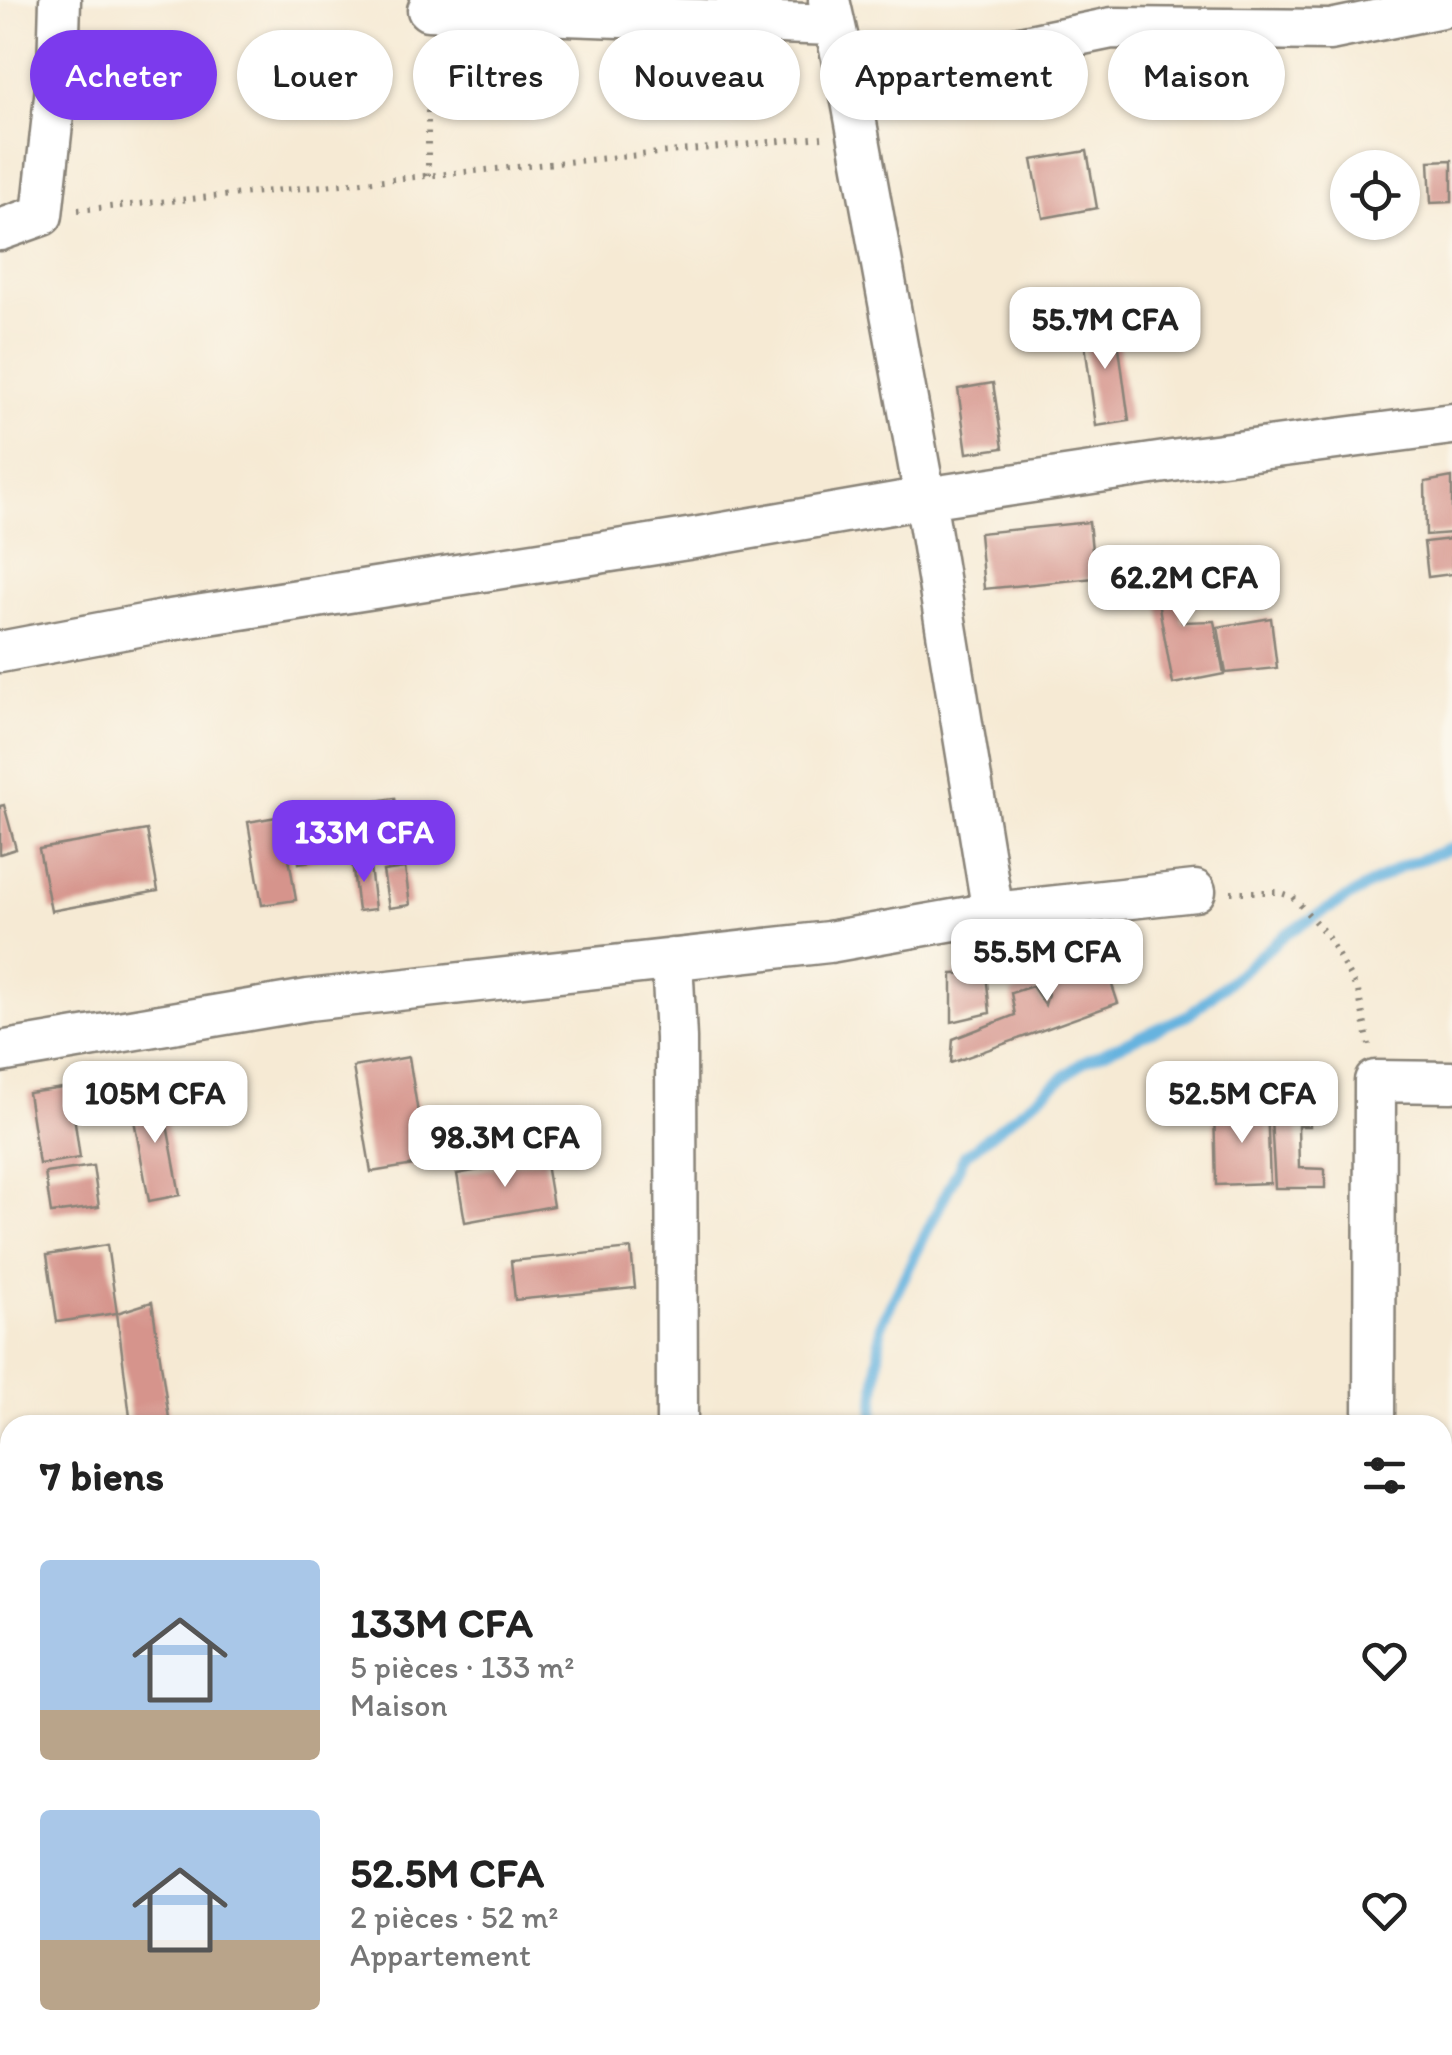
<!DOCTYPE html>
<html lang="fr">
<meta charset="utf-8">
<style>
:root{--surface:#fff;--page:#f2f2f2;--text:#222;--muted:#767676;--accent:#7c3aed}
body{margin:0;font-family:Itim,sans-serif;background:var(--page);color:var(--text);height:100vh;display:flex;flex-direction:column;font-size:38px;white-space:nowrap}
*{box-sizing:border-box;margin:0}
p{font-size:32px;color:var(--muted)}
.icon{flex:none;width:55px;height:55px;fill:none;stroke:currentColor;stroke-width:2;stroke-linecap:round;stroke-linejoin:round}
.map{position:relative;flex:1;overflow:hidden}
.panel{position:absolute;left:0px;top:1415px;width:1452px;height:640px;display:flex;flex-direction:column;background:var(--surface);border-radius:30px 30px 0 0;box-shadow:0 2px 8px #0004}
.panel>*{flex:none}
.banner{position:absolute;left:30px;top:30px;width:1392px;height:90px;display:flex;gap:20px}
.fabs{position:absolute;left:1330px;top:150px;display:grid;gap:20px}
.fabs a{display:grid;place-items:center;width:90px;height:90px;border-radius:50%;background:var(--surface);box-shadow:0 2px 8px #0004;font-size:50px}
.price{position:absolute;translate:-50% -85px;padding:0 22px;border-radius:20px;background:#fff;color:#222;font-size:32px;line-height:65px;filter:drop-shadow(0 2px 5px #0008)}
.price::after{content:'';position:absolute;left:50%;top:60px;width:30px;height:22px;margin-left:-15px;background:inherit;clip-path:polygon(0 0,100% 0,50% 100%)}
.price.selected{background:var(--accent);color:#fff}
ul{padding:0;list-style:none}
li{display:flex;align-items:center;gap:30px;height:250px;padding:0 40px}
li span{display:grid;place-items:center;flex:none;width:280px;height:200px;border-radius:10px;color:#555}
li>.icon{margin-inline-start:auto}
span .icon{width:120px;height:120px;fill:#fffc;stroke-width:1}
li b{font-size:42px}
h2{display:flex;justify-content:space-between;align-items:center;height:120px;padding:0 40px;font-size:42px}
.tag{padding:0 35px;border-radius:45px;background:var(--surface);box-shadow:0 2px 8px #0004;font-size:35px;line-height:90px}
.tag.selected{background:var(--accent);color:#fff}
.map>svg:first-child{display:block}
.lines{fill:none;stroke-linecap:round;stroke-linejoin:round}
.stream{stroke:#66b3df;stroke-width:11}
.building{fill:#d6948c}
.minor-casing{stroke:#898378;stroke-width:45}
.path{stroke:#898378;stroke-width:6;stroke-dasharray:2.5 8;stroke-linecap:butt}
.minor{stroke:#fff;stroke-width:40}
</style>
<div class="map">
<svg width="1452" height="2055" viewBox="0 0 1452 2055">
<rect width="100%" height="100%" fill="#fbf7ec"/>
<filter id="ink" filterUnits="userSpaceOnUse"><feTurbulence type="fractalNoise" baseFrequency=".01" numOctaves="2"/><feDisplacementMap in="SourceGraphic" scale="20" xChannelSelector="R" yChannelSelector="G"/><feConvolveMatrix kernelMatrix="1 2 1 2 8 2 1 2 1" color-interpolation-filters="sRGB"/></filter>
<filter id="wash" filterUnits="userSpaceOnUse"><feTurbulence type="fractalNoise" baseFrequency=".0048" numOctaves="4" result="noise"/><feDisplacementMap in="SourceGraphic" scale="40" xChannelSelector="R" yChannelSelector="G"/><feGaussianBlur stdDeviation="2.25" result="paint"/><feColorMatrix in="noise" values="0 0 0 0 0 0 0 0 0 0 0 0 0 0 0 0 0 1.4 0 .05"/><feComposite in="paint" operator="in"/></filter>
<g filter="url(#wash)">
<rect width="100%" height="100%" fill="#f6ead4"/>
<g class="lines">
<path class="stream" d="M873,1425L881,1324L965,1155L1084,1061L1190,1014L1287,933L1402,866L1452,848
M1209,2045L1216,2055"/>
</g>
<g id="blocks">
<path class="building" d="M1087,151L1097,208L1043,218L1032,160Z
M1452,160V202L1431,203L1429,161Z
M1115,318L1129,421L1096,426L1082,322Z
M993,383L1003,448L967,453L958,389Z
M1452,477V533L1426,535L1425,482Z
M1089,522L1095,578L984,589L979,533Z
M1452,539V574L1428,577L1424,542Z
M1172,553L1182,622L1214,621L1224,674L1173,684L1150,557Z
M1271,618L1277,668L1226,673L1218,627Z
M395,798L404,862L386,865L376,801Z
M4,805L16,849L0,854V806Z
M282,816L296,900L262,905L248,822Z
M333,816L339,856L299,863L292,823Z
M147,830L158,891L51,911L39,849Z
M369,858L375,909L358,911L352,861Z
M405,868L410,905L389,908L383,871Z
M1099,946L1118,1003L951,1063L953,1039L1015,1015L1011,993L1032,986L1045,1005L1048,994L1040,969Z
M986,973L990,1013L952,1022V974Z
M409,1057L426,1163L371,1172L353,1067Z
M70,1087L80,1158L39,1164L28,1093Z
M161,1092L180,1195L149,1201L130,1098Z
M1309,1100L1310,1126H1298L1299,1168L1325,1169V1188H1275L1270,1102Z
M1267,1106L1270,1183L1216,1185L1214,1108Z
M545,1158L553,1206L465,1222L457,1174Z
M93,1166L99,1207L51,1213L45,1173Z
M107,1245L117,1313L57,1322L47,1255Z
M631,1249L635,1288L515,1300L511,1261Z
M152,1302L170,1425H131L117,1313Z"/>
</g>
</g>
<g filter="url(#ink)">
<use href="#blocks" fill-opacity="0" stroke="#898378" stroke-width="2.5"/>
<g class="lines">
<g class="minor-casing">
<path id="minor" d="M829,0L852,101L925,498L993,913
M428,10L834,25
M852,101L923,82L1010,49L1112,28L1330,30L1452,5
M0,230L42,215L58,69L60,0
M0,652L164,621L694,538L925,498L1199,457L1452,424
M672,959L676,1038L677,1425
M0,1052L308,1000L829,942L993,913L1195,891
M1374,1425L1375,1081L1452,1082
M0,1495L10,1511
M1442,1973L1452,1975
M0,2005H10
M288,2055L289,2045
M683,2055V2045"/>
</g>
<path class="path" d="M428,176V47
M78,210L822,137
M1231,892H1278L1293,897L1326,934L1358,991L1369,1045
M0,1586H10"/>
<use href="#minor" class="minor"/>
</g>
</g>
</svg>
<div class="fabs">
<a><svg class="icon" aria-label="locate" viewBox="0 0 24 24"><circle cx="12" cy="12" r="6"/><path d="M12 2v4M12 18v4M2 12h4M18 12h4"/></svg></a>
</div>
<b class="price" style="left:1105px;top:372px">55.7M CFA</b>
<b class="price" style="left:1184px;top:630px">62.2M CFA</b>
<b class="price selected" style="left:364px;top:885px">133M CFA</b>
<b class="price" style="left:1047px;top:1004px">55.5M CFA</b>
<b class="price" style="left:155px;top:1146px">105M CFA</b>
<b class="price" style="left:1242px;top:1146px">52.5M CFA</b>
<b class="price" style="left:505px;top:1190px">98.3M CFA</b>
<div class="banner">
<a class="tag selected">Acheter</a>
<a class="tag">Louer</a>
<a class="tag">Filtres</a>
<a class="tag">Nouveau</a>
<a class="tag">Appartement</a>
<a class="tag">Maison</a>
</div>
<section class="panel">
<h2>7 biens<svg class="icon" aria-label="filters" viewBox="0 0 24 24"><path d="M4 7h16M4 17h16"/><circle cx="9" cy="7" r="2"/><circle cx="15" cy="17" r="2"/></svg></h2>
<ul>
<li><span style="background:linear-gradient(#a9c7e8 75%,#b9a48a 0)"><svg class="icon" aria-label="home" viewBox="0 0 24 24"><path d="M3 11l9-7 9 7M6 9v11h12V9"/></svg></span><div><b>133M CFA</b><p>5 pièces · 133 m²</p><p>Maison</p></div><svg class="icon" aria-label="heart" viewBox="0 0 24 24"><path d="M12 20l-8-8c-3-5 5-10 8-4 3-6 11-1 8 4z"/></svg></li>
<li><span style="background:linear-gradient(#a9c7e8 65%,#b9a48a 0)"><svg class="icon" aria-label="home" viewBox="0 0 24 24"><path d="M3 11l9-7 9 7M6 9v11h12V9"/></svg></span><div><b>52.5M CFA</b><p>2 pièces · 52 m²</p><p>Appartement</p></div><svg class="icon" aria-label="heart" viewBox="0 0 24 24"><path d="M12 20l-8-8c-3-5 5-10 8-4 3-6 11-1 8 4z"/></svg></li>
</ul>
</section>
</div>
